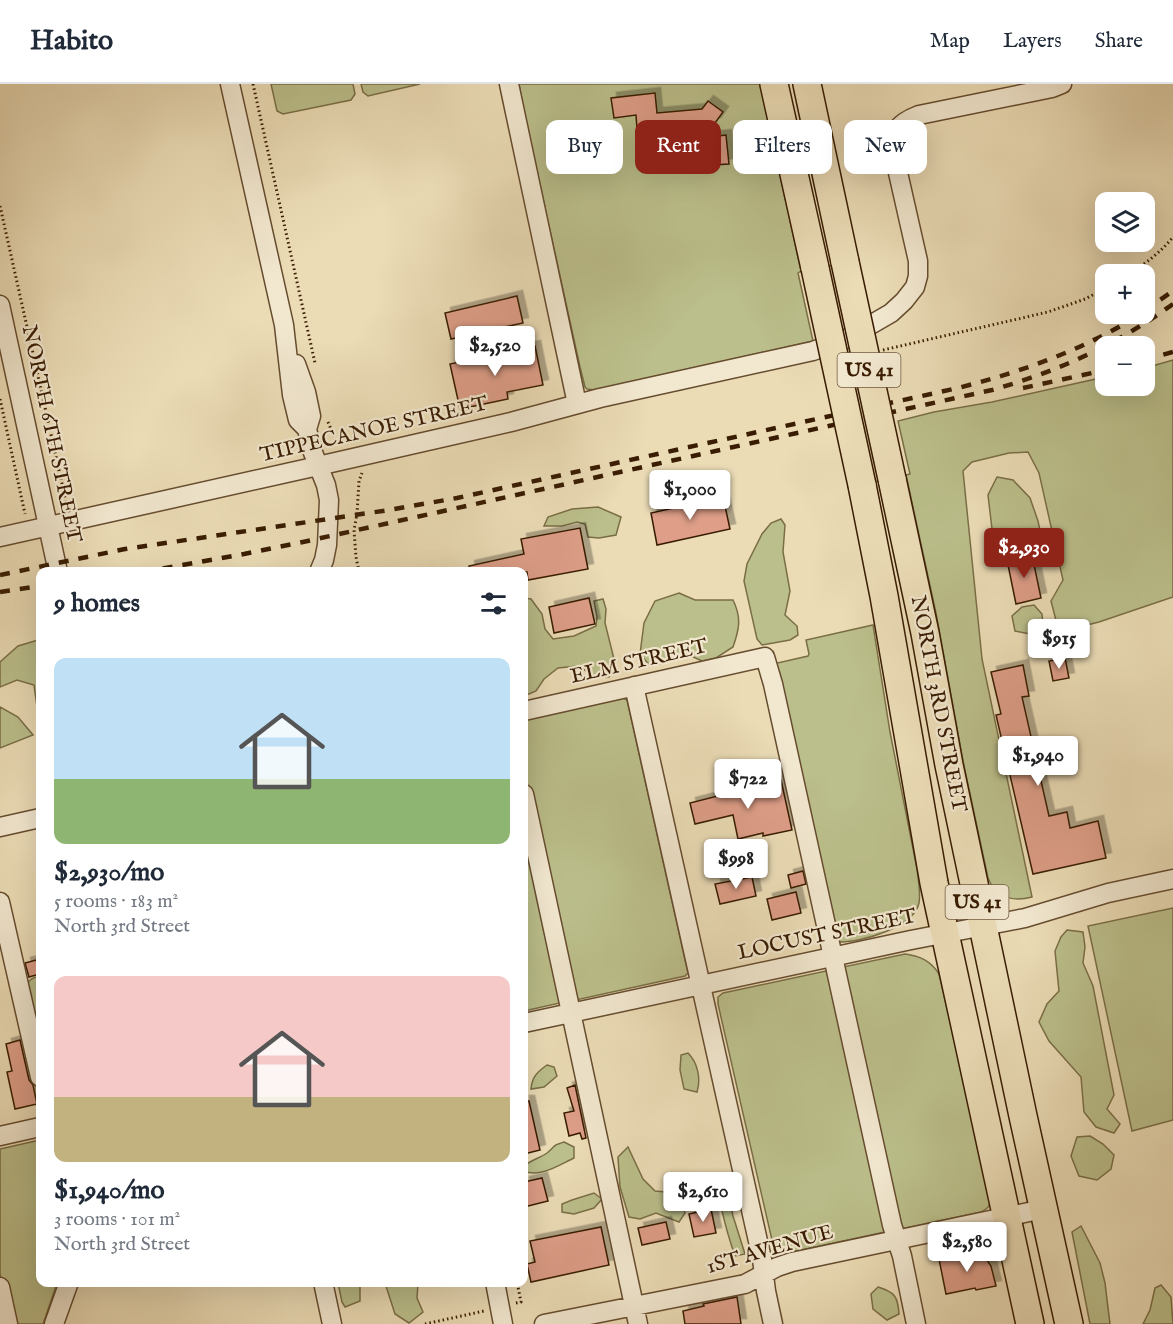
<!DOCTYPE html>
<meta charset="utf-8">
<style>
:root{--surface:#fff;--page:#f6f6f7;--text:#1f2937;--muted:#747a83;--line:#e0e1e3;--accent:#8f2418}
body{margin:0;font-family:"IM FELL English",serif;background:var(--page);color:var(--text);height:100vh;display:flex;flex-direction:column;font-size:22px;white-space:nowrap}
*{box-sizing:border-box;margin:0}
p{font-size:20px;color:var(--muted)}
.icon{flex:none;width:33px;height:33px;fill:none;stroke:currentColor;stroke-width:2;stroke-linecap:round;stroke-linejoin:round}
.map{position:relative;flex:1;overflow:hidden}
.details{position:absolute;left:36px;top:483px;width:492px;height:720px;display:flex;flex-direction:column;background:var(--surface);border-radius:12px;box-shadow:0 6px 24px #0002}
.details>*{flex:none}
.banner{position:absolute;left:546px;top:36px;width:537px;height:54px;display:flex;gap:12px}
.fabs{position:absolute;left:1095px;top:108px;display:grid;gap:12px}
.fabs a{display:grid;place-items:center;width:60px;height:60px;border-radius:12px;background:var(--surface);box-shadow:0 6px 24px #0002;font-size:30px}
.price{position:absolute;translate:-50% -51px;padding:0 14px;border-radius:6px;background:#fff;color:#222;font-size:20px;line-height:39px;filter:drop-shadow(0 2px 3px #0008)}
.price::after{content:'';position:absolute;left:50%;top:36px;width:18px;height:14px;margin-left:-9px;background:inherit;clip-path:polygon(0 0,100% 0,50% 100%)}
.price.on{background:var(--accent);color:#fff}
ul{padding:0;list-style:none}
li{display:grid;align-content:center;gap:12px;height:318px;padding:0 18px}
li span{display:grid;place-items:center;height:186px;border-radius:12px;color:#555}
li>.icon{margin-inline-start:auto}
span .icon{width:108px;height:108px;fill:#fffc;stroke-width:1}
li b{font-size:26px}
h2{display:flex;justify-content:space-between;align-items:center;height:72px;padding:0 18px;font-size:26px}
.chip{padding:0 21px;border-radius:12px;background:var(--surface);box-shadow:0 6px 24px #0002;font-size:21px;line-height:54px}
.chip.on{background:var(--accent);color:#fff}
header{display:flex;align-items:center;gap:36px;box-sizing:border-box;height:84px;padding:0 30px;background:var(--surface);border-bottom:2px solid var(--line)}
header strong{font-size:28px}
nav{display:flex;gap:33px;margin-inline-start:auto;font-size:21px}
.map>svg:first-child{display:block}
.green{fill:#bbbf8b;stroke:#7a6e46;stroke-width:1.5}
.building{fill:#de9e88;stroke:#391c02;stroke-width:1.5;filter:url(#shadow)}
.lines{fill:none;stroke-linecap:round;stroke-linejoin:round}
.minor-casing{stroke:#664c2f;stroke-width:21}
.highway-casing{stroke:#391c02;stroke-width:30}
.path{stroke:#391c02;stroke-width:3;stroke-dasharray:1.5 3;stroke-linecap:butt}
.minor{stroke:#f2e8d0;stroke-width:18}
.highway{stroke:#ebdcb6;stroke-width:27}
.rail{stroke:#391c02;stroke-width:4.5;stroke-dasharray:10 10;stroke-linecap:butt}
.highway-bridge-casing{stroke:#391c02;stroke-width:30;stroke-linecap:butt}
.highway-bridge{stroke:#ebdcb6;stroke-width:27}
.labels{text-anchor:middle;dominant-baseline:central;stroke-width:4.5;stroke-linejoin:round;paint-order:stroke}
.shield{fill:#f2e8d0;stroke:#705940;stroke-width:1.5}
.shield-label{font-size:20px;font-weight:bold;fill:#391c02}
.street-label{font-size:21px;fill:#391c02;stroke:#f2e8d0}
</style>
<header>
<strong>Habito</strong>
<nav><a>Map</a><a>Layers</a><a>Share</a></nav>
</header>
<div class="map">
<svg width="1173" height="1240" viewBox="0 0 1173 1240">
<defs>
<filter id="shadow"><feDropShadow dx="5.5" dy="-5.5" stdDeviation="0" flood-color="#0004"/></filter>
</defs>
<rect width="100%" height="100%" fill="#ebdcb6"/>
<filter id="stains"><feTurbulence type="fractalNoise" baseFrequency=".00333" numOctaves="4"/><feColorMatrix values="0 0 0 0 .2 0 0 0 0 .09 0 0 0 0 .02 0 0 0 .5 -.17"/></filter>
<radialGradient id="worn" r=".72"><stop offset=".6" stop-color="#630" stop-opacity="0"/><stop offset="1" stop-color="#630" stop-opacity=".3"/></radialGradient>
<path class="green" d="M271,0H353L355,10L351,16L283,30L277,27Z
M361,0H420L368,12L363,8Z
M519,0H760L801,187L798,189L813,257L594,306L587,305L585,303L580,283L523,24Z
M1173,276V513L1099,538L1059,548L1051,517L1063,496L1039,389L1028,368L1009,369L972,378L963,387L982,575L1032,813C1013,818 996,814 988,794L963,677L936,529L906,391L910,390L898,337L934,328L992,318L1105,293L1106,302H1144L1145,284Z
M997,393L1013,396L1030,414L1038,437L1042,456L1034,465L1000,474L996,471L994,462L988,411Z
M598,423L621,433L616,451L599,454L588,453L585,440L577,438L562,442H544L548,433L572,425Z
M781,435L785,441L783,468L790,507L785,531L797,542L798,551L790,556L762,561L757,555L744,497L747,480L762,450L771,439Z
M679,509L695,516H733C742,534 739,546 733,563L716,574L702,577L691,572L650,582L640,570L644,539L655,517Z
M524,514L531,515L542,530L545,545L553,555L574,552L596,542L597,533L594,517L603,515L606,525L605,539L615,579L609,593L595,592L578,582L558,584L544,595L536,607L524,612Z
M1034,521L1042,530L1043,542L1030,550L1015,547L1012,532L1022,523Z
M873,541L890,648L917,785C918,796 921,808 919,819C914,843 862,858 841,858H836L773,580L808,572L809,570L806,556Z
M38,556L40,557V623H37L34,601L17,596L0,603V578L18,562Z
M621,613L627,616L688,889L685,892L576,916L571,910L524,689V635Z
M0,623L18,633L33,651L0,664Z
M529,754L560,919L524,927V755Z
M1173,824V1036L1132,1047L1088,842Z
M1067,846L1083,848L1085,863L1083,879L1093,902L1114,1011L1107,1025L1120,1040L1114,1049L1096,1043L1084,1028L1081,993L1049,957L1039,938L1047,920L1059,907L1055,867L1061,853Z
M905,870C920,872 931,877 939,890L991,1112C991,1121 989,1124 981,1128L901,1145L843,883Z
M826,887L830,888L885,1148L778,1171L774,1165L718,920V913L723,909Z
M40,892V933H35L27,903C28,895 33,894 40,892Z
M688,969C698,979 701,995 697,1008L684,1005L680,986L681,971Z
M547,981L554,983L557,992L544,1003L531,1005C532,993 537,988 547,981Z
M1090,1052L1103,1060L1114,1071L1111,1085L1097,1096L1079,1092L1071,1072L1077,1053Z
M40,1056V1198L57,1199L43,1240H11L0,1190V1065Z
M564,1058L574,1063V1074C559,1081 540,1094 524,1087V1082C531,1076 540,1074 547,1069C556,1062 551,1062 564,1058Z
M628,1063L643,1095L655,1107L678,1109L685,1129L679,1138L656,1129L640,1135L629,1133L620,1103L618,1073Z
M722,1090L726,1099L733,1132L745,1170L735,1172C726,1146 719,1120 717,1093Z
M594,1109L602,1115L594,1124L574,1130L562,1128V1120L572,1116Z
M1081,1142L1100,1179L1105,1199L1110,1240H1090L1072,1148Z
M338,1199H358L360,1203V1217L345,1223L342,1218Z
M385,1199H418L417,1214L423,1228L409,1239L395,1230Z
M1161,1201L1171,1213L1173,1240H1143L1150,1226L1155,1204Z
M878,1203C895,1208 898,1213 899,1230L887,1236L873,1225L871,1210Z"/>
<path class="building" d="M655,9L657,29L702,25L708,17L723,28L715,39L637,45L636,31L614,34L611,14Z
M726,51L729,80L712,81L710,53Z
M517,212L523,239L451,255L445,229Z
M535,262L543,301L507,308L508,315L460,325L450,280Z
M723,413L730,445L657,461L651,429Z
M580,444L588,485L528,496L527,488H470L469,482L524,470L521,455Z
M1032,471L1041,514L1016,520L1007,476Z
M589,514L595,540L554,549L549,523Z
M1065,574L1069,594L1053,597L1049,577Z
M1023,581L1029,612L1022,613L1049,732L1067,728L1070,744L1098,737L1106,774L1033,790L996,631L1001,630L991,588Z
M781,696L792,746L763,752V749L738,755L733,731L695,740L690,719Z
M803,787L806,800L791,804L788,791Z
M752,793L756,812L720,820L715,800Z
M796,808L801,829L772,836L767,815Z
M40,875V890L29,893L25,879Z
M20,956L29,996L33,1001L37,1020L15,1025L7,988L12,987L6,960Z
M575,1001L586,1054L582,1055L580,1049L569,1052L564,1029L574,1027L567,1004Z
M524,1017H529L540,1066L524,1070Z
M542,1094L548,1117L524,1123V1098Z
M711,1125L716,1149L694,1153L689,1130Z
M666,1138L670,1155L642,1161L638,1144Z
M601,1143L609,1181L531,1198L527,1180L535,1178L530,1157Z
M982,1169L991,1182L996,1202L976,1206L975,1204L946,1210L939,1175L958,1171L959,1174Z
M737,1213L741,1240H685L683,1227L704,1222L703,1220Z"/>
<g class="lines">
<g class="minor-casing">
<path id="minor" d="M230,0L284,241L292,311L298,336L307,345L312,366L326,401L329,416L327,461L324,476L319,488
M509,0L577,320
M0,221L58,488
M296,280L306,308L311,332L307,345
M0,453L318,382L511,338L600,314L813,267L848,254L891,229L904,217L915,203L918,192V177L894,71C893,47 896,40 919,31L1052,4L1062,0
M634,602L762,1175L766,1207L773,1240
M524,627L765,573L773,600L892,1141L902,1172L916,1240
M524,710L638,1240
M0,743L40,734
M0,818L40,993
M524,939L911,856L1025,834L1108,809L1173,795
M0,1052L40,1043
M323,1198L332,1240
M495,1198L503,1240
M0,1203L8,1240
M54,1240L69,1198
M544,1240L745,1200L777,1183L792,1178L1043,1125"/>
</g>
<g class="highway-casing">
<path id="highway" d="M774,0L815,184
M807,0L845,178
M892,395L925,549L949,681L1023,1032L1069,1240
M862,401L884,512L934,799L1030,1240"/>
</g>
<path class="path" d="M253,0L315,279
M0,122L67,422
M1129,190C1145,180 1161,168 1173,153
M883,266L1048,228L1085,215L1106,204
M0,315L25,430
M328,338L338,362
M359,488L356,473L354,446L357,430L359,397L362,389
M516,1219L521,1218L517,1198
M425,1240L484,1227"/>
<use href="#minor" class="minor"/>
<use href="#highway" class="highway"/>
<path class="rail" d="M1144,227L1173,207
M1144,276L1173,268
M1023,304L1106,286
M143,488L244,470L303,458L992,306C1059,287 1116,261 1173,220
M0,491L125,465L389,426L457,414L958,304C1024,287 1083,266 1141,230
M0,508L40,502"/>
<g class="highway-bridge-casing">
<path id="highway-bridge" d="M845,178L892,395
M815,184L862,401"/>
</g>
<use href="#highway-bridge" class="highway-bridge"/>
</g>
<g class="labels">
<g class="shield">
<rect x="837.5" y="269" width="63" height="34" rx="4.5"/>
<rect x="945.5" y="801" width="63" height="34" rx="4.5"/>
</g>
<g class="shield-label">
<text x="869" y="286">US 41</text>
<text x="977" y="818">US 41</text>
</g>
<g class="street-label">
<text transform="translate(374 346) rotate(-13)">TIPPECANOE STREET</text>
<text transform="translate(51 350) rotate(78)">NORTH 6TH STREET</text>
<text transform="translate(639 578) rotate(-13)">ELM STREET</text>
<text transform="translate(938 620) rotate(79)">NORTH 3RD STREET</text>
<text transform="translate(827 851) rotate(-12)">LOCUST STREET</text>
<text transform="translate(770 1166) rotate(-16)">1ST AVENUE</text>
</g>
</g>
<rect width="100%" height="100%" filter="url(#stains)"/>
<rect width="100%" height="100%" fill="url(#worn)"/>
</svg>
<div class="fabs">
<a><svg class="icon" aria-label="layers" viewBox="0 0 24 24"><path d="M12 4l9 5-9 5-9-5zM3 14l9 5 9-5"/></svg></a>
<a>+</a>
<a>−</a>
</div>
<b class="price" style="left:495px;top:293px">$2,520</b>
<b class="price" style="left:690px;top:437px">$1,000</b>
<b class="price on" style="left:1024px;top:495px">$2,930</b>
<b class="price" style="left:1059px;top:586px">$915</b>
<b class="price" style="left:1038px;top:703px">$1,940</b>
<b class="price" style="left:748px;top:726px">$722</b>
<b class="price" style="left:736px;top:806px">$998</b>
<b class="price" style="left:703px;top:1139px">$2,610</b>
<b class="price" style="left:967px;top:1189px">$2,580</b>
<div class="banner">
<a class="chip">Buy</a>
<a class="chip on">Rent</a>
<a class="chip">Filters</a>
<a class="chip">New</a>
</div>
<section class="details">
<h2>9 homes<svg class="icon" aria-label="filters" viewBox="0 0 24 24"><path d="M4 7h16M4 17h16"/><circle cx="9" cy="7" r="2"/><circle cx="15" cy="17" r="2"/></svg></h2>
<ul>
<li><span style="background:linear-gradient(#bfe0f5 65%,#8fb573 0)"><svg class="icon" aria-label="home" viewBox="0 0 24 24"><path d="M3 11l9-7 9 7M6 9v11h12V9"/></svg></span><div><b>$2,930/mo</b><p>5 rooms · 183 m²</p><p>North 3rd Street</p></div></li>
<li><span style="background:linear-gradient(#f6c9c9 65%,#c2b280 0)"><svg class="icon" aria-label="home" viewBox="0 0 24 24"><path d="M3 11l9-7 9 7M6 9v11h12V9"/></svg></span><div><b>$1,940/mo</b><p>3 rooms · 101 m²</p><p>North 3rd Street</p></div></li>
</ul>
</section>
</div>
